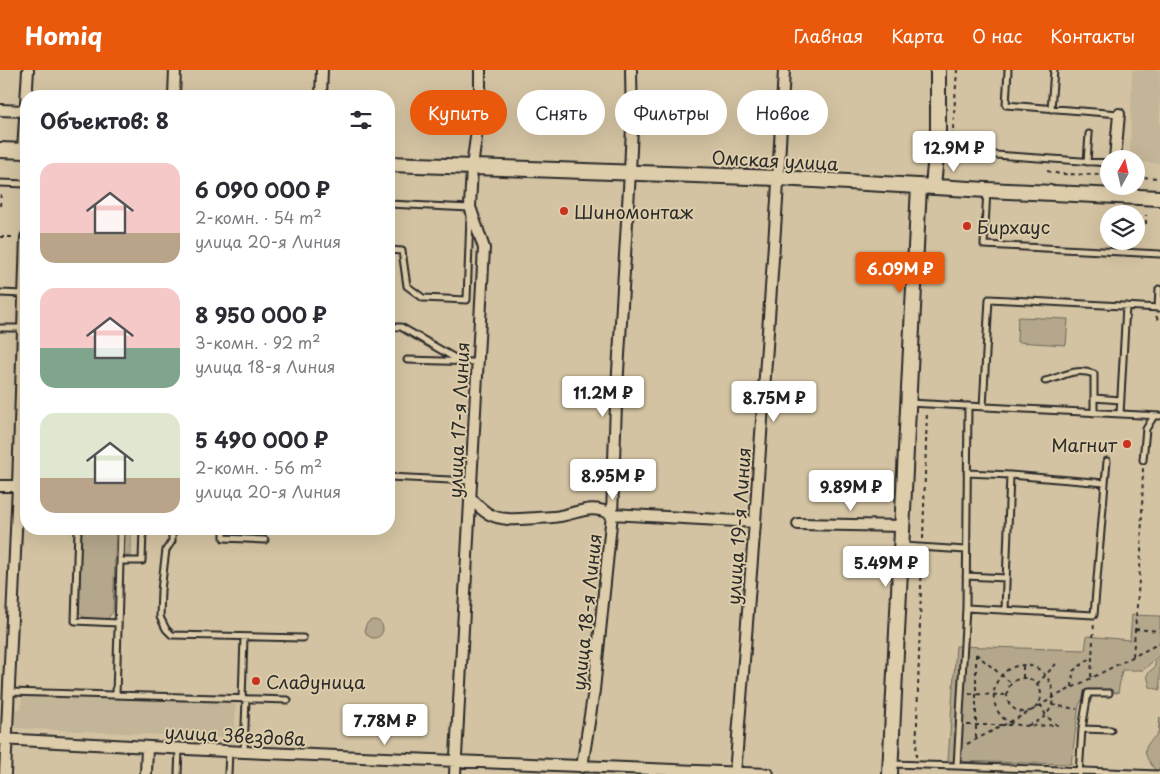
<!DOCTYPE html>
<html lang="ru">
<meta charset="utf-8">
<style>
:root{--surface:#fff;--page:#f7f7f7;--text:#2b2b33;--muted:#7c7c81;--accent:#ea580c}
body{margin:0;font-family:"Playpen Sans",sans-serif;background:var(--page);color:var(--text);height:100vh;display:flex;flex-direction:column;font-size:19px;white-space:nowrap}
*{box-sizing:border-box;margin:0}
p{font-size:16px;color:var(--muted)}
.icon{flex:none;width:28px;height:28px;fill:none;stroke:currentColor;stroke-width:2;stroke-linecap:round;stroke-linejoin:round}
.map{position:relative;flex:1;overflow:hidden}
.drawer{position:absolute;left:20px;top:20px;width:375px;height:445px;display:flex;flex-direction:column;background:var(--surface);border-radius:20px;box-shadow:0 5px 20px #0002}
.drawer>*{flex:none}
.banner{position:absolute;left:410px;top:20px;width:475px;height:45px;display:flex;gap:10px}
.needle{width:32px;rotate:8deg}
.fabs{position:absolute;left:1100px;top:80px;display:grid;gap:10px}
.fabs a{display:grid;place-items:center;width:45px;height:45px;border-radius:50%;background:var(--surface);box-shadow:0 5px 20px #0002;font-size:25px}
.price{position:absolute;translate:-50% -42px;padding:0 11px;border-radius:5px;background:#fff;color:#222;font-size:16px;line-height:32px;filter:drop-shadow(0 1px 2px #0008)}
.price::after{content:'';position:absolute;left:50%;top:30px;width:15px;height:11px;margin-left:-8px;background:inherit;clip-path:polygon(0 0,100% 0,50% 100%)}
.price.on{background:var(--accent);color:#fff}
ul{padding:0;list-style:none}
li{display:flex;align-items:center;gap:15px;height:125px;padding:0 20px}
li span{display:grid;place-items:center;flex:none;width:140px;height:100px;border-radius:15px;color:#555}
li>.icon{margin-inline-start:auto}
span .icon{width:60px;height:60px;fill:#fffc;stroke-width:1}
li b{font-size:21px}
h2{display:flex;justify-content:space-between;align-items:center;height:60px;padding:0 20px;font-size:21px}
.tag{padding:0 18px;border-radius:22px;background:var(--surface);box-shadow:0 5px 20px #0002;font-size:18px;line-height:45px}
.tag.on{background:var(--accent);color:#fff}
header{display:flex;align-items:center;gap:30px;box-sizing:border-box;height:70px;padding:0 25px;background:var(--accent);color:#fff}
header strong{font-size:24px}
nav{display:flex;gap:28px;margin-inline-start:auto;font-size:18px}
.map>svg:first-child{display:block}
.built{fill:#c3b597}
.green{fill:#b4a78c;stroke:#70695c}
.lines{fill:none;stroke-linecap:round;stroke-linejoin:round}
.lane-casing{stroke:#2b2b2b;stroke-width:9}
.street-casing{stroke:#2b2b2b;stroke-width:14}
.secondary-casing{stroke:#2b2b2b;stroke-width:18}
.path{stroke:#2b2b2b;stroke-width:2;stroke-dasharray:4 4;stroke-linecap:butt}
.lane{stroke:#decdaa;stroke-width:5}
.street{stroke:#decdaa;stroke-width:10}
.secondary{stroke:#decdaa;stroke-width:14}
.poi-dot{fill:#c8321e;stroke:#decdaa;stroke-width:2}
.labels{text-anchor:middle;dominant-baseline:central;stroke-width:4;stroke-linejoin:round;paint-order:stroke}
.street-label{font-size:18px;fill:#2b2b2b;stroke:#decdaa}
.poi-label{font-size:18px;fill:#2b2b2b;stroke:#decdaa;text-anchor:start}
</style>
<header>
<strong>Homiq</strong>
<nav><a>Главная</a><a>Карта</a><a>О нас</a><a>Контакты</a></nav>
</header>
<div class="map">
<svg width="1160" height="704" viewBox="0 0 1160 704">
<rect width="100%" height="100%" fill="#d3c3a2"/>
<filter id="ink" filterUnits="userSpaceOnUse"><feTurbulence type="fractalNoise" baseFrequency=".02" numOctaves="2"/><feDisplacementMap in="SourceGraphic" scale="10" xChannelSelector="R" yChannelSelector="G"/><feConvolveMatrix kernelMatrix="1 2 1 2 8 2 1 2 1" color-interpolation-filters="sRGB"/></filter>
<g filter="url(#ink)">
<path class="built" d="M1132,0H1160V93L1136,92V89H1130Z
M22,626L236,632L234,668L14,658L15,639H21Z"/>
<path class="green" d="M1018,247L1068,249L1066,275L1017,272Z
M81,459H116L113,542L107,549L85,548L79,542Z
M125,459H131V486H124Z
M1132,545L1160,546V585L1143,600H1122L1118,623L1089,619L1079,635L1071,694L948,691L956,576L1085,580L1087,566L1130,570Z
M365 559a9 9 0 1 1 18 0a9 9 0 1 1-18 0Z
M1160,589V620L1150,617L1147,605L1150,601L1154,598L1156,591Z
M1160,647V701H1156C1144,684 1139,680 1158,664Z"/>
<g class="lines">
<g class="lane-casing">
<path id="lane" d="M1008,0L1006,35L1119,44
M1051,39L1054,0
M938,81L1109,93
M1087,92L1089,64
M0,113L26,114
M987,120L984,175L1160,184
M389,134L470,138
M389,180L402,181L407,216L423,228L467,230L470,146
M0,223L24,224
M1158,238L1159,219
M389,257H401L460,291
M0,258H23
M407,290L477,292
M1045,311C1064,307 1073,297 1094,304V343
M1094,328L1121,330
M909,333L1160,346
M983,337L989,229L1160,238
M1120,344L1126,236
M1143,390L1146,359L1154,346
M389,407L471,411
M1105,413L1107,391
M78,459L75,551L118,553
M172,459V471L166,480L161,520L160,547L166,559L172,565L303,568
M224,459V468L265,470
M903,476L966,480
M120,491H142L143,459
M966,506L1006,508
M966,538L1094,545L1105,413L1010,405L967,403
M1005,540L1010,405
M9,622L288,630
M116,625L121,459
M242,629L244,567
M1082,659L1111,660
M244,682L246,629
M891,694L957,696L966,538L968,336
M957,696L1158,704
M178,704L179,679
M228,704L229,681
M1079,704L1082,659L1088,623H1109"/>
</g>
<g class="street-casing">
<path id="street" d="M174,26L175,0
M321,26L322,0
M0,40L25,41
M23,81L28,0
M1115,89L1119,44
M0,416H18
M470,427C475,433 481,439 487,443C503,452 519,449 537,448C544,447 552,448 560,446C582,442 589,434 612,444L755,452
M798,454L903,456
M0,669L244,682L768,704
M582,697L594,620L612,444L616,335L630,102L632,57L631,0
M5,704L18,416L26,167
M146,704L147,677
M455,704L484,178L470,137L472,97L480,38V0
M735,704L755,452L777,130L784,0"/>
</g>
<g class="secondary-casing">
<path id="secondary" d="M0,80L26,81
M389,94L779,108L987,120L1160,128
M933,116L938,65V0
M890,704L919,116"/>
</g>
<path class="path" d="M1160,66V73
M952,75L957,0
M1047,101L1060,104L1109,105
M1136,107L1160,108
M0,136L1,121
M1146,154V145
M0,167H15
M1156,246L1160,253
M923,469L927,341
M1135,559L1160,561
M976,584V669
M976,584L1011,613
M1133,586L1141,485L1143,398
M1091,607L1094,552
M1007 625a17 17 0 1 1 34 0a17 17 0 1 1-34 0Z
M1023,608V595
M1037,614L1056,594
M1072,617L1073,601L1092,587
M969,624L1006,625
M1052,635L1077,639
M967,655H1015
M1028,655C1074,643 1050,581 1011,598C988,609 988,643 1011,653C1025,658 1043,655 1057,655L1046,646L1041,635
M967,674L1031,641L1054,627L1160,573
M916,687L922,484"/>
<use href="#lane" class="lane"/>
<use href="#street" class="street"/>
<use href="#secondary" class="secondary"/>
</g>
</g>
<g class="poi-dot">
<circle cx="564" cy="141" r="5"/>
<circle cx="967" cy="156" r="5"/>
<circle cx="1127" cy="374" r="5"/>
<circle cx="256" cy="611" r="5"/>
</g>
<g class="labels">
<g class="street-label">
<text transform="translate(775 90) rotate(3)">Омская улица</text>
<text transform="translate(458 350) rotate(-87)">улица 17-я Линия</text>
<text transform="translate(738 456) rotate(-86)">улица 19-я Линия</text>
<text transform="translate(586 542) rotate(-84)">улица 18-я Линия</text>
<text transform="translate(235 665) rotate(3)">улица Звездова</text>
</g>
<g class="poi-label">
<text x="574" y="141">Шиномонтаж</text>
<text x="977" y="156">Бирхаус</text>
<text x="1117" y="374" text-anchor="end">Магнит</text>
<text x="266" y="611">Сладуница</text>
</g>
</g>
</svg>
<div class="fabs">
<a><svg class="needle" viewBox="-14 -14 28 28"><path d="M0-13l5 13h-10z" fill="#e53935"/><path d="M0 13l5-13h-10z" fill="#7c7c81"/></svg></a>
<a><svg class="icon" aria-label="layers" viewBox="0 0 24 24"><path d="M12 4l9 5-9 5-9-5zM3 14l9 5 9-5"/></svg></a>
</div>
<b class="price" style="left:954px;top:103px">12.9M ₽</b>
<b class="price on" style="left:900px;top:224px">6.09M ₽</b>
<b class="price" style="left:603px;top:348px">11.2M ₽</b>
<b class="price" style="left:774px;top:353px">8.75M ₽</b>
<b class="price" style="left:613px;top:431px">8.95M ₽</b>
<b class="price" style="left:851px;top:442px">9.89M ₽</b>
<b class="price" style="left:886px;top:518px">5.49M ₽</b>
<b class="price" style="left:385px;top:676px">7.78M ₽</b>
<div class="banner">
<a class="tag on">Купить</a>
<a class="tag">Снять</a>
<a class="tag">Фильтры</a>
<a class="tag">Новое</a>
</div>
<section class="drawer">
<h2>Объектов: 8<svg class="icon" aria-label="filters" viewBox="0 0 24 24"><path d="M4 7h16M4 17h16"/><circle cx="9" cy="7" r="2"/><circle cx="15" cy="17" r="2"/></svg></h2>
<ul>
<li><span style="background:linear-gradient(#f6c9c9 70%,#b9a48a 0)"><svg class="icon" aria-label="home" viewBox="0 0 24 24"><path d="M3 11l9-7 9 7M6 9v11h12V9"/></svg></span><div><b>6 090 000 ₽</b><p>2-комн. · 54 m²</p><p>улица 20-я Линия</p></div></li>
<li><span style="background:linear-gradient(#f6c9c9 60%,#7fa58c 0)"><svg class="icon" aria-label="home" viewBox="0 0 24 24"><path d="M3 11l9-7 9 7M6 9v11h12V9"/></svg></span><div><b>8 950 000 ₽</b><p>3-комн. · 92 m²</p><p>улица 18-я Линия</p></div></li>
<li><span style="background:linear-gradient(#dfe7d0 65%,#b9a48a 0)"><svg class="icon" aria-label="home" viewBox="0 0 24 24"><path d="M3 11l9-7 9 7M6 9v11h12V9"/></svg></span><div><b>5 490 000 ₽</b><p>2-комн. · 56 m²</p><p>улица 20-я Линия</p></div></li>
</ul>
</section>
</div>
